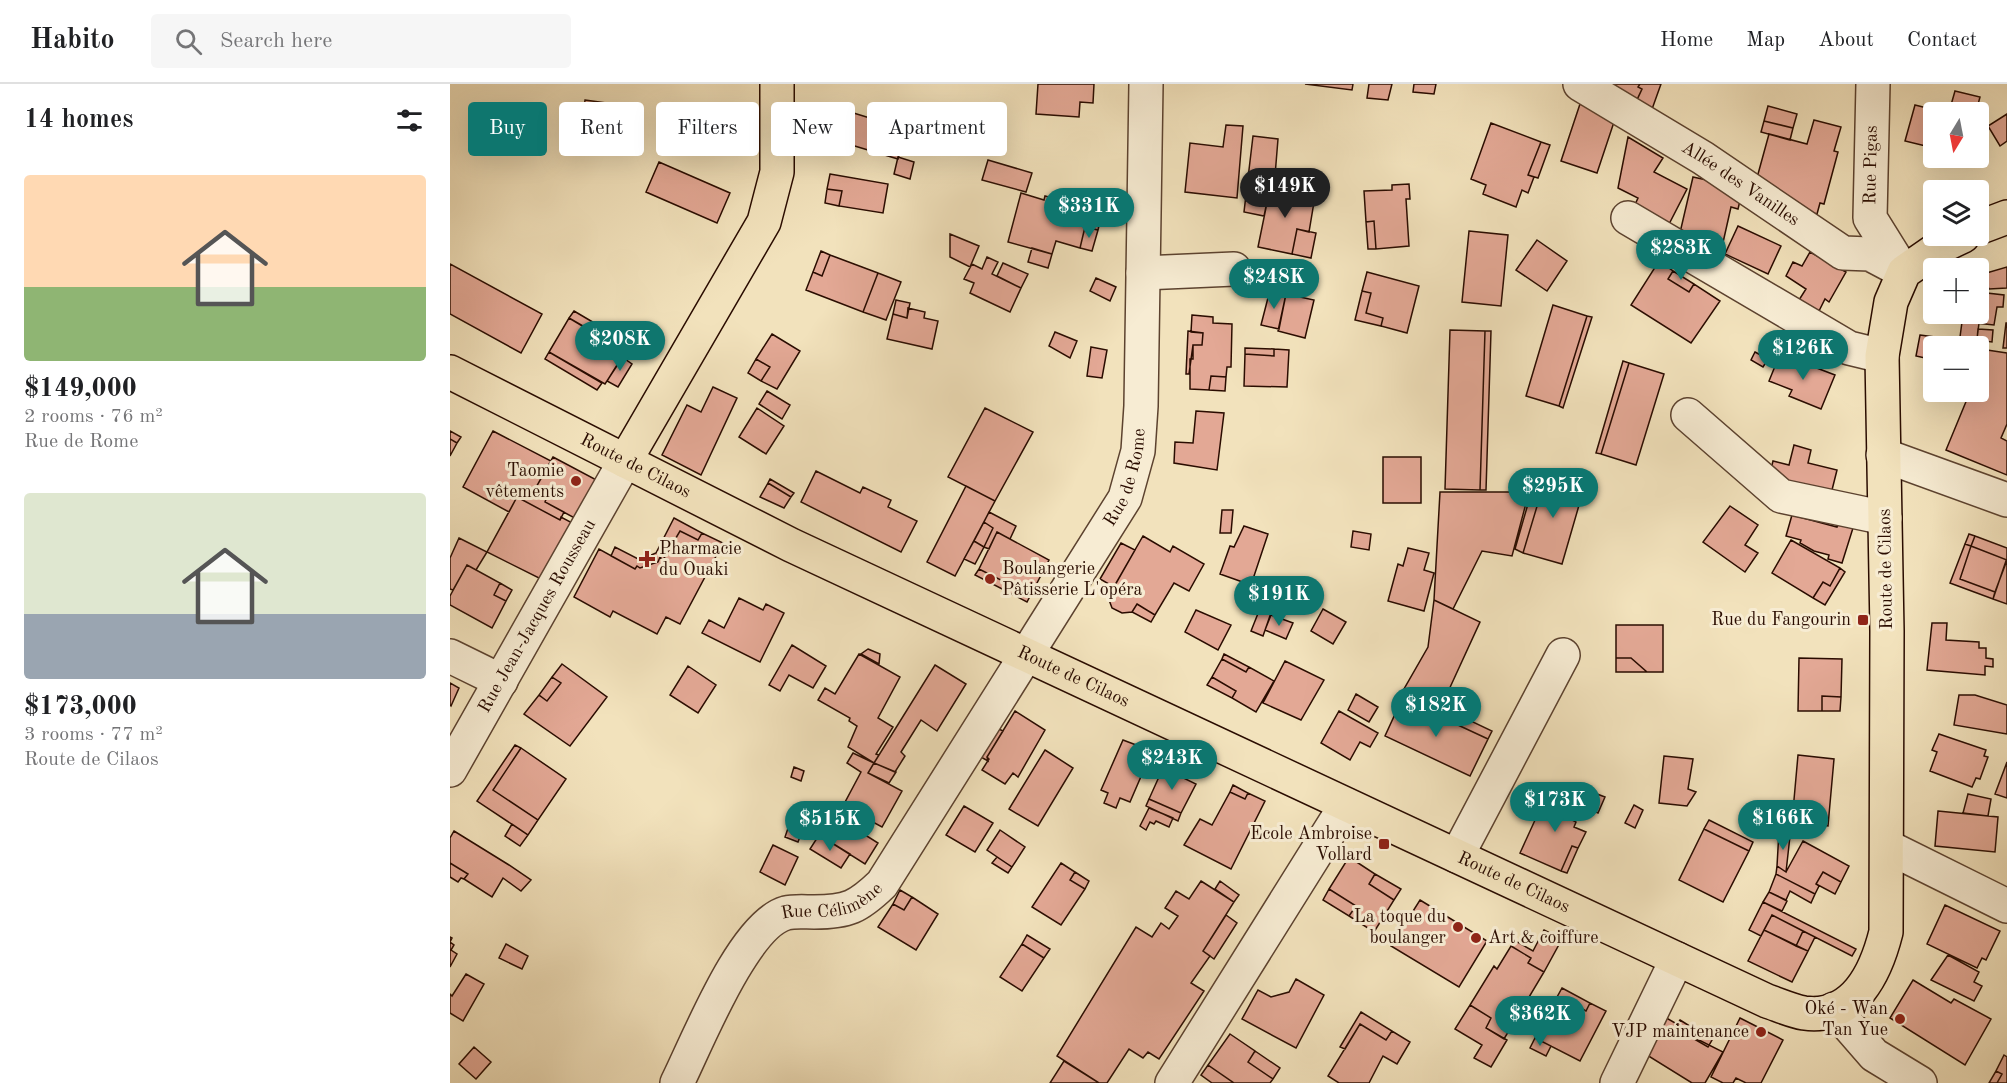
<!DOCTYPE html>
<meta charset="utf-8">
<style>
:root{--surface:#fff;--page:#f6f6f6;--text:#202124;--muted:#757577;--line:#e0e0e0;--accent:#0f766e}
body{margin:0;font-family:"Old Standard TT",serif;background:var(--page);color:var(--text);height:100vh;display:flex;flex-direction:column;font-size:22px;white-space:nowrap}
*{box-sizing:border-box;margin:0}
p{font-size:20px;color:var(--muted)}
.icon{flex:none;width:33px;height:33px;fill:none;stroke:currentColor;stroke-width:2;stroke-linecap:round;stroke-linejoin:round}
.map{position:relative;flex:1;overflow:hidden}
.sheet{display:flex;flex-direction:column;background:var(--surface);width:450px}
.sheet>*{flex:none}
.banner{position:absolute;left:18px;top:18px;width:570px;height:54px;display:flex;gap:12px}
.needle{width:39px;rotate:190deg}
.fabs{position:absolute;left:1473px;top:18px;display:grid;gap:12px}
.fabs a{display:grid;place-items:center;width:66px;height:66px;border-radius:6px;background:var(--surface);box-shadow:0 6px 24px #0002;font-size:30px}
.price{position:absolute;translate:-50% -51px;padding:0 14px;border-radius:21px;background:var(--accent);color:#fff;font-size:20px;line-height:39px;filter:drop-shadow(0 2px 3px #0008)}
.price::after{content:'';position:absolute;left:50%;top:36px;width:18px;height:14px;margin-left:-9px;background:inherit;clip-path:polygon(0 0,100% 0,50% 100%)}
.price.selected{background:#222;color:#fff}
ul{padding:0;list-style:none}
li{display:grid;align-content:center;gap:12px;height:318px;padding:0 24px}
li span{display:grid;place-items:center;height:186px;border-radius:6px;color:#555}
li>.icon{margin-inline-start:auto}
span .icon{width:108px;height:108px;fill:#fffc;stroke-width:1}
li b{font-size:26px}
h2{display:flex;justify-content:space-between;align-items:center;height:72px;padding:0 24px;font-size:26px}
.pill{padding:0 21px;border-radius:6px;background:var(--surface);box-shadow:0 6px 24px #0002;font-size:21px;line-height:54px}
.pill.selected{background:var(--accent);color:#fff}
header{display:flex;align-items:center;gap:36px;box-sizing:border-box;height:84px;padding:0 30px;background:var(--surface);border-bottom:2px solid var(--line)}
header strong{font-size:28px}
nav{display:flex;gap:33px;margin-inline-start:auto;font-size:21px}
.search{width:420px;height:54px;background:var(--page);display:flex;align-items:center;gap:15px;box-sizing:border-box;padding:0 21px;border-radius:6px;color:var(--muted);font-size:22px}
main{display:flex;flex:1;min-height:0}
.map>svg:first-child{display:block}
.building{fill:#e3a895;stroke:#2a0c00;stroke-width:1.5}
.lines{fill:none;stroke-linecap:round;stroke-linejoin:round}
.minor-casing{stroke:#5c422f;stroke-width:36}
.major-casing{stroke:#2a0c00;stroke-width:36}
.minor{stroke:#f7ecd3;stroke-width:33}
.major{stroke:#f2e2bc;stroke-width:33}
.poi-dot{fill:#8f2418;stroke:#f7ecd3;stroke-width:2}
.labels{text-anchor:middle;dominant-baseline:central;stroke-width:6;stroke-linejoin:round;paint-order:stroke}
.street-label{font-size:18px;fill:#2a0c00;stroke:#f7ecd3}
.poi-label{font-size:18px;fill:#2a0c00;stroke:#f7ecd3;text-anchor:end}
</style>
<header>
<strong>Habito</strong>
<div class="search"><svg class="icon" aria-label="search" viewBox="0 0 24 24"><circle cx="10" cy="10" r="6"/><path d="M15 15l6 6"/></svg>Search here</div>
<nav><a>Home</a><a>Map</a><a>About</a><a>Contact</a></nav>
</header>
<main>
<section class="sheet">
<h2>14 homes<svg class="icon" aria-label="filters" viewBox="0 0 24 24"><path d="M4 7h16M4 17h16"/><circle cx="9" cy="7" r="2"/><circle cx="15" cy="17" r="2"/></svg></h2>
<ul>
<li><span style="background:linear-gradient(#ffd9b3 60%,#8fb573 0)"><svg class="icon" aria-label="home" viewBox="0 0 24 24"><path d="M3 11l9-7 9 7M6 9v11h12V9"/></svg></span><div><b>$149,000</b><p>2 rooms · 76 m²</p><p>Rue de Rome</p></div></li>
<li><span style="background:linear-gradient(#dfe7d0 65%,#9aa5b1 0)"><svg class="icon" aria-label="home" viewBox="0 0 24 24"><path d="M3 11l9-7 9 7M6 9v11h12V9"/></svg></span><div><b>$173,000</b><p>3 rooms · 77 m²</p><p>Route de Cilaos</p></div></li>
</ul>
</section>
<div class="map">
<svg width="1557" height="999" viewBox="0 0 1557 999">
<rect width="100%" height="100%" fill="#f2e2bc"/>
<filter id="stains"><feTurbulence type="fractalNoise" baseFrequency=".00333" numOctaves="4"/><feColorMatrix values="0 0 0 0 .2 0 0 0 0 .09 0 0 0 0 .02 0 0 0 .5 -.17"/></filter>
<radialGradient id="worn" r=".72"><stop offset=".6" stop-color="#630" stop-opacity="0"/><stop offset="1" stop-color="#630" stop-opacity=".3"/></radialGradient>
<path class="building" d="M588,0H644L643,19L630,18L629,33L586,30Z
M855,0H903L902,6Z
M919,0H942L938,16L917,14Z
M964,0H986L984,10L963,8Z
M1157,0H1190L1188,3L1192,5L1185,20Z
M1190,0H1211L1201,28L1185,20L1192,5L1188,3Z
M1505,7L1530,13L1526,28H1499Z
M135,16L163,20L158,60L130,57Z
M1130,20L1166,32L1147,89L1111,77Z
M1465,21L1493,28H1484V64L1455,57Z
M1318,22L1347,30L1343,44L1314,37Z
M397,27L446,42L442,56L453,59L448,75L388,57Z
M1557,30V57L1550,62L1538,42Z
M1364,36L1391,43L1384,67L1388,68L1374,120L1370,119L1367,130L1329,120L1305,101L1319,50L1357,60Z
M1314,37L1343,44L1340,56L1311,48Z
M1041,39L1091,58L1078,91L1084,93L1078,109L1072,106L1066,123L1033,110L1036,101L1021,95Z
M776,41L793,42L787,114L735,108L740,59L773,63Z
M803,52L828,55L824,104H820L814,132L794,128Z
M1178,53L1213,74L1204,88L1237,105L1217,144L1182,127L1188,114L1168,104Z
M1091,58L1100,61L1088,94L1078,91Z
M448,73L464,78L460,95L444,90Z
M538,76L582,89L576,108L532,96Z
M209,78L280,109L267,139L196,108Z
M380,90L438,100L433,129L389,122L392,107L377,105Z
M1243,93L1293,104L1288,125L1281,123L1272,163L1229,153Z
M959,100L960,115H956L959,162L926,165L924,137L916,138L914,107L942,106V101Z
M820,104L865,112L859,148L847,145L842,170L808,163Z
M377,105L392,107L389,122L375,119Z
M571,109L594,116L595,112L652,128L648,146L635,143L630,164L606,157L602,170L558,158Z
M924,137L926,165H918L916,138Z
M1288,142L1331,162L1318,190L1275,170Z
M635,143L648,146L642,167L630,164Z
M847,145L866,149L861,174L842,170Z
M1019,147L1058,151L1051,222L1012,218Z
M500,150L529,162L520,183L500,173Z
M1087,156L1117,177L1097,207L1066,186Z
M582,164L602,170L598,184L578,178Z
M371,167L380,171L372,192L363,188Z
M1360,168L1396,188L1379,218L1375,215L1369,227L1349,216L1356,205L1336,192L1343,178L1352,182Z
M380,171L428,189L413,228L356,206L363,188L372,192Z
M537,173L548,178L542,190L571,204L560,228L520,209L524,199L514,195L522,180L532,185Z
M1209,177L1223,187L1218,195L1239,208L1244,200L1270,217L1241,259L1181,221Z
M553,179L578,190L571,204L547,192Z
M0,180L92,230L71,269L0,230Z
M1557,183V204L1539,205L1533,190Z
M1223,187L1244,200L1239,208L1218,195Z
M917,188L969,202L957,249L931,242L933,234L916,229L921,209L912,207Z
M428,189L451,198L436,236L413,228Z
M646,194L666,203L660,217L640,207Z
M820,206L836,210L829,245L811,241Z
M912,207L921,209L916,229L933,234L931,242L905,236Z
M1528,208L1554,211L1553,223H1547L1544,241L1496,236V230H1528Z
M836,210L864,216L855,254L828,247Z
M446,216L460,219L457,234L443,230Z
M1103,221L1137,232L1109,322L1076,312Z
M458,224L475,228L474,234L488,237L482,265L437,255L443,230L457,234Z
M124,227L175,257L171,264L119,234Z
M742,231L763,233V239L782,240L781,283H777L776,293L761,292L759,306L740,305V275H743V261H752L753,249L741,248Z
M1137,232L1142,233L1113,324L1109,322Z
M119,234L176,268L155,300L99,268Z
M1512,238L1529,239L1527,255L1510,253Z
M1556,239H1557V264H1553Z
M1528,245L1543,246L1542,258L1527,256Z
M1000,246L1035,247L1030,406L995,405Z
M738,247L753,249L752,261H743L739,290H736Z
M1035,247H1041L1036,406H1030Z
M605,248L627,257L620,274L599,262Z
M322,250L350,267L327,305L311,297L320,283L306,275Z
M1470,251L1492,254L1490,262H1484V276L1466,272Z
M1341,252L1355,258L1351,268L1337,262Z
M1492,254L1517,259L1516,262H1490Z
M641,263L657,266L652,294L637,292Z
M795,264L824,265V272L795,270Z
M824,265L839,266L837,303L794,302L795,270L824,272Z
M1537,266L1557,269V340L1551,354L1557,357V391L1496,366L1520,308H1528V287Z
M99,268L152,299L147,306L95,275Z
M1305,268L1318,275L1313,283L1301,276Z
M1330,270L1385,291L1371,325L1339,312L1342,306L1319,297Z
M172,273L182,280L168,303L157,297Z
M306,275L320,283L311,297L298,289Z
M1173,277L1179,279L1151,370L1146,369Z
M1179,279L1214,290L1186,381L1151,370Z
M761,292L776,293L775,307L759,306Z
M263,303L287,314L251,391L212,371L237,321L251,328Z
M317,307L340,321L332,335L309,320Z
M307,324L334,342L316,370L289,353Z
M535,324L583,348L545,417L498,393Z
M746,327L774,329L767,386L724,379L725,358L743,359Z
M0,347L11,353L7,359L0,355Z
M43,347L101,377L84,407L97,413L95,418L114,428L110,436L67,413L59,428L13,403Z
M0,355L7,359L0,372Z
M1344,361L1361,366L1358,379L1387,386L1380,414L1319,394L1323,377L1339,381Z
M103,373L154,400L132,438L95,418L97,413L84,407Z
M933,373H971V419H933Z
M366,387L410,409L413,403L441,416L438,423L467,437L451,468L351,418Z
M1087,391L1134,404L1112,480L1073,469L1091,409L1082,406Z
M320,395L344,409L341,413L318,399Z
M318,399L341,413L334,424L310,413Z
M516,402L545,417L505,492L477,478Z
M1082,406L1091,409L1073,469L1065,465Z
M990,408H1079L1062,472L1032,467L1003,525L984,516Z
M67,413L110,436L111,433L128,442L95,497L37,468Z
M1280,422L1308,441L1295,461L1308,469L1295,488L1253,458Z
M772,426H783L781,449H770Z
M539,428L566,442L560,455L547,448L539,465L534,463L543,444L534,438Z
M1342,431L1387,443L1389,439L1403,444L1392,479L1378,475L1379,471L1364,467L1350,459L1351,456L1336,452Z
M224,434L252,449L248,456L230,447L213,476L210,473L208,478L190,484L187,482L185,485L161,472L165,463L190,476L206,469Z
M534,438L543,444L534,463L524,457Z
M794,442L818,450L801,501L770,490L780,462L784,463Z
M230,447L248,456L252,449L273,459L230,540L216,533L207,550L163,527L160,533L124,513L149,465L185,485L187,482L190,484L208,478L210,473L213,476Z
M903,447L921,450L919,466L901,463Z
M547,448L599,476L577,518L556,507L559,500L529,485Z
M1519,450L1525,452L1521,462L1515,460Z
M693,452L720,468L723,462L754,480L739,507L724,499L705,531L687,520L682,528L672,529L662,524L658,513Z
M1525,452L1557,464V476L1521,462Z
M9,454L37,468L26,486L17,481L3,506L0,505V474Z
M1341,456L1390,484L1380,502L1373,498L1363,514L1322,489Z
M524,457L534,463L525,480L514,475Z
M671,459L685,466L664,503L650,495Z
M1515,460L1521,462L1510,495L1545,508L1543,515L1500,499Z
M1521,462L1557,476L1545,508L1510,495Z
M958,464L979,469L974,486L984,489L974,527L938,517L948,480L953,482Z
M1556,477L1557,478V520L1543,515Z
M17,481L50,499L44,511L56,517L42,544L0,521V512Z
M1390,484L1395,488L1375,521L1363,514L1373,498L1380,502Z
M529,485L559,500L556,507L525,491Z
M50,499L62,506L56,517L44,511Z
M289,514L313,526L316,520L334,529L310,578L252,549L259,536L274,544Z
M984,516L1030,538L991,623L954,605L978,563Z
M687,520L705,531L701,538L682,528Z
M811,522L822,526L813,552L801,547Z
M873,525L896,538L883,560L861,547Z
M746,526L781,541L768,566L735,548Z
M821,531L843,539L836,555L815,546Z
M1482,539H1497L1496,556L1529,558V564H1536V574L1543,575V583L1535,582V591L1477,586Z
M1166,541H1213V588H1197L1181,574H1166Z
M342,561L376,582L363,604L339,591L330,607L319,601Z
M418,565L430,570L429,580L411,570Z
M409,570L450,593L428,634L443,643L426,670L429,671L424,679L398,663L407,642L399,637L400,634L368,616L375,604L385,610Z
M774,570L799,583L796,588L772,575Z
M1166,574H1181L1197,588H1166Z
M1349,574L1392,575L1391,613L1372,612V627H1348Z
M772,575L796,588L799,583L824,597L806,628L782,614L786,607L762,593Z
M835,577L874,596L851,636L813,619Z
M112,580L157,613L120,662L74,630L89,611L97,617L111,599L102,593Z
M485,581L516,600L487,647L471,636L451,668L455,672L445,688L424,679Z
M238,582L266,601L248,629L220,611Z
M102,593L111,599L97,617L89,611Z
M762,593L786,607L782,614L757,601Z
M0,599L9,604L1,622L0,621Z
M956,606L1042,647L1038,655L952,615Z
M906,610L928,623L919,638L898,626Z
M1509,611H1525L1557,621V650L1504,641Z
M1372,612L1391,613L1390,627H1372Z
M952,615L1038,655L1020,692L935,652Z
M565,627L595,646L568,693L563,689L555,700L532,686L539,675L537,673Z
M889,627L928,649L920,663L910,658L900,676L871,659Z
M547,644L553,647L537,673L538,677L529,672Z
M1489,650L1536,666L1534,672L1538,673L1530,695L1526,694L1522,703L1480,687L1487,668L1482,666Z
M673,656L702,667L680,718L670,714L666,724L654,719L658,709L651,706Z
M65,661L71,664L43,706L88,736L78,751L27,717Z
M71,664L116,695L88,736L43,706Z
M595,666L623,684L588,742L559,725Z
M403,669L424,679L418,689L452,707L432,743L393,722L411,688L397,679Z
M1348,671L1384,675L1378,742L1342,738Z
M1214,672L1243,675L1238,705L1246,708L1237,722L1209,719Z
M1557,678V714L1545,710Z
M424,679L446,688L439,699L418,689Z
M344,683L354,687L351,697L341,693Z
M713,684L746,700L731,729L699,715Z
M783,701L798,709L795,715L780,708Z
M1073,704L1084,710L1075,729L1063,723Z
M1116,704L1133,712L1122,736L1126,738L1124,743L1136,748L1128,764L1122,762L1111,787L1070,769L1091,723L1101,728L1103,723L1107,724Z
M1139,707L1155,713L1148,729L1133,722Z
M780,708L795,715L798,709L815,717L781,785L734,761L750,735L762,741Z
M1518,710L1541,715L1538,732L1513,729Z
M699,715L731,729L728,737L696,722Z
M346,721L360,726L348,758L335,753Z
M1184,721L1193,726L1185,744L1175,739Z
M514,722L543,739L525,768L496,751Z
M699,724L723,734L719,743L706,737L704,740L700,738L696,746L690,742Z
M1488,727L1548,733L1545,768L1485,762Z
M382,730L428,759L415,780L369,751Z
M1259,736L1303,758L1299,767L1254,745Z
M62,740L78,751L70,762L55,752Z
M1254,745L1299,767L1273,818L1229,796Z
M550,746L575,763L562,783L537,766Z
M4,747L59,781L81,796L71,807L53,794L42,813L14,795L18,790L0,779V754Z
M1329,747L1340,752L1336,788L1327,782Z
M369,751L400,770L391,784L360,765Z
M1353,757L1399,782L1391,798L1373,788L1366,800L1369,802L1365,810L1326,790L1327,782L1336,788Z
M323,761L348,773L335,801L310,788Z
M1122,762L1128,764L1117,789L1111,787Z
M547,773L562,783L558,789L542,779Z
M899,773L925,790L919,800L944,816L924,848L899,832L906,822L879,805Z
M0,779L18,790L14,795L11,794L8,798L0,793Z
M611,779L625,788L620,796L635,805L611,841L582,823Z
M625,788L639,797L635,805L620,796Z
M1373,788L1391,798L1385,810L1366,800Z
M925,790L951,805L944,816L919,800Z
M1326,790L1365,810L1361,819L1340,807L1336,816L1319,808Z
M751,797L784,818L753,867L760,872L741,899L754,907L709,975L698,968L693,974L679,965L657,999H649L607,972L686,843L702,853L711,839L719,845L728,832L715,824L726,807L739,815Z
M770,797L789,811L784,818L765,805Z
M879,805L906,822L899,832L873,816Z
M450,806L462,813L454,826L443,820Z
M1319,808L1337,817L1332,827L1313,818Z
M462,813L488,830L466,866L428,843L443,820L454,826Z
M970,816L1037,857L1009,903L941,862Z
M1313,818L1406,865L1402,872L1322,831L1311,852L1299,846Z
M1495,821L1550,847L1536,876L1532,874L1527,884L1477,860Z
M776,831L787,839L764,875L753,867Z
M1322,831L1353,847L1346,862L1314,846Z
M1094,846L1112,855L1094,888L1078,879L1081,874L1061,862L1064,856L1083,867Z
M1314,846L1358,867L1342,898L1298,877Z
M1353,847L1365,853L1358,867L1346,862Z
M577,851L600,865L594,874L572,860Z
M0,853L2,854L0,858L4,861L1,866L7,870L0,883Z
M56,860L78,872L72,885L49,874Z
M572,860L594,874L572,907L550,893Z
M1061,862L1081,874L1078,879L1094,888L1054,955L1036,944L1041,934L1020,921L1044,882L1047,885Z
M1498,871L1529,888L1524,898L1532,902L1524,917L1481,896Z
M16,890L34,900L13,937L0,929V910L2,912Z
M846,895L874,911L846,964L792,935L808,906L821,913L839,908Z
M1463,896L1501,919L1504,915L1541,935L1515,981L1440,934Z
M1112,904L1140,919L1136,927L1116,916L1109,929L1101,924Z
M1116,916L1136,927L1140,919L1156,927L1130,977L1085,954L1101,924L1109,929Z
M1020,921L1041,934L1036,944L1057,956L1041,983L1024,974L1032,961L1005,945Z
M911,928L942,947L936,956L910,940L895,965L890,963Z
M1213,932L1227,940L1225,944L1273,968L1255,999H1242L1192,968Z
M1290,934L1333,956L1311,999H1296L1286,994L1283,999H1273L1261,993Z
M1230,936L1262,956L1258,963L1225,944Z
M910,940L936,956L942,947L960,958L947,980L933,972L919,999H889L878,992Z
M780,950L805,967L798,978L823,995L820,999H784L758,981Z
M1085,954L1101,962L1096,972L1080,964Z
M24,963L41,978L26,995L9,980Z
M805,967L830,984L823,995L798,978Z
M1554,971L1557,973V999H1547L1552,990L1546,987Z
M614,977L649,999H600Z
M758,981L784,999H762L751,991Z
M1546,987L1552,990L1547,999H1539Z"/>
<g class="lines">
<g class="minor-casing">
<g id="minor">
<path id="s1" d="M1130,0L1253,74L1393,169L1420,170L1454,188"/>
<path d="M1423,0L1420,134L1453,187"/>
<path d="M1178,134L1399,264L1432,272"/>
<path d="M693,189L784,185"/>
<path d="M1238,331L1331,412L1435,434"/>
<path d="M1433,371L1557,416"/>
<path d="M0,572L51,597"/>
<path id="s2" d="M0,686L175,377"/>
<path d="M1438,763L1557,822"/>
<path d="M1007,772L1113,571"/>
<path d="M1384,925L1424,971L1470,999"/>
<path id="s3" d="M227,999C247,959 293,841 336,829C344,827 355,828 364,828C398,828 408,823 432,800L675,414L688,367L691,322L696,0"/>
<path d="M722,999L896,721"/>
<path d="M1167,999L1227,875"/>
</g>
</g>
<g class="major-casing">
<g id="major">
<path d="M1528,144L1557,133"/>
<path id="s4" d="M0,288L341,461L1317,917C1329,921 1342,927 1354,929C1404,936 1426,888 1436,848L1437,547L1432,272L1441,218L1454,188L1490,163L1513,152"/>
<path d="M175,377L314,138L327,88V0"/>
</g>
</g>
<use href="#minor" class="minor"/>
<use href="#major" class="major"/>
</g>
<g class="poi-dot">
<circle cx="126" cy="397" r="6"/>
<path d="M194 466h6v6h6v6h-6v6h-6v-6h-6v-6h6z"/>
<circle cx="540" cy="495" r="6"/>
<rect x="1407" y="530" width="12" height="12" rx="3"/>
<rect x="928" y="754" width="12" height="12" rx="3"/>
<circle cx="1008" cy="843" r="6"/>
<circle cx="1026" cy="854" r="6"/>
<circle cx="1450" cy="935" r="6"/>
<circle cx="1311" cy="948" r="6"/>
</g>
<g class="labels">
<g class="street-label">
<text transform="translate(1421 81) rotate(-89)">Rue Pigas</text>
<text stroke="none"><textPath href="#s1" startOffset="189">Allée des Vanilles</textPath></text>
<text stroke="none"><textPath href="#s4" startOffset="208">Route de Cilaos</textPath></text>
<text stroke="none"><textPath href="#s3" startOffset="786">Rue de Rome</textPath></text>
<text transform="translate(1436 485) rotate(-91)">Route de Cilaos</text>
<text stroke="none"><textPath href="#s2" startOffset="177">Rue Jean-Jacques Rousseau</textPath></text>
<text stroke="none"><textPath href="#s4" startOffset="694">Route de Cilaos</textPath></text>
<text stroke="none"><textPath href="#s4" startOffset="1180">Route de Cilaos</textPath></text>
<text stroke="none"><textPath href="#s3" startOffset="254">Rue Célimène</textPath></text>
</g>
<g class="poi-label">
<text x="114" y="387">Taomie<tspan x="114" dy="21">vêtements</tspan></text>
<text x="209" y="465" text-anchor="start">Pharmacie<tspan x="209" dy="21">du Ouaki</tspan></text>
<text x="552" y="485" text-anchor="start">Boulangerie<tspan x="552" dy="21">Pâtisserie L'opéra</tspan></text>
<text x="1401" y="536">Rue du Fangourin</text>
<text x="922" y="750">Ecole Ambroise<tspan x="922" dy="21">Vollard</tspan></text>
<text x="996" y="833">La toque du<tspan x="996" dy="21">boulanger</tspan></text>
<text x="1038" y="854" text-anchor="start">Art &amp; coiffure</text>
<text x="1438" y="925">Oké - Wan<tspan x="1438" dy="21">Tan Yue</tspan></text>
<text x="1299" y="948">VJP maintenance</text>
</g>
</g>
<rect width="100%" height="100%" filter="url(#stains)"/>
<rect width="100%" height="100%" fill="url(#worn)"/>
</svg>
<div class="fabs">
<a><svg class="needle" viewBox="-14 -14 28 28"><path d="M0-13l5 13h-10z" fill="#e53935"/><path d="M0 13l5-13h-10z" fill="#757577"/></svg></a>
<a><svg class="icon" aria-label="layers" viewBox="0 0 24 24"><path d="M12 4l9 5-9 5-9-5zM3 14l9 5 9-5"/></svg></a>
<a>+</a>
<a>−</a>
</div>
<b class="price selected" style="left:835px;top:135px">$149K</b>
<b class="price" style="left:639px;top:155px">$331K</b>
<b class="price" style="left:1231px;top:197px">$283K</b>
<b class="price" style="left:824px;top:226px">$248K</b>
<b class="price" style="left:170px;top:288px">$208K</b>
<b class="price" style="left:1353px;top:297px">$126K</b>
<b class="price" style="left:1103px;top:435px">$295K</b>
<b class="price" style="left:829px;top:543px">$191K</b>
<b class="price" style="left:986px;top:654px">$182K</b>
<b class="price" style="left:722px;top:707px">$243K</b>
<b class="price" style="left:1105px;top:749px">$173K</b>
<b class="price" style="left:1333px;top:767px">$166K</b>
<b class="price" style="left:380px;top:768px">$515K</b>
<b class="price" style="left:1090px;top:963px">$362K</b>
<div class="banner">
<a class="pill selected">Buy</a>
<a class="pill">Rent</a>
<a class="pill">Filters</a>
<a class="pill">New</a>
<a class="pill">Apartment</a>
</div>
</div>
</main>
